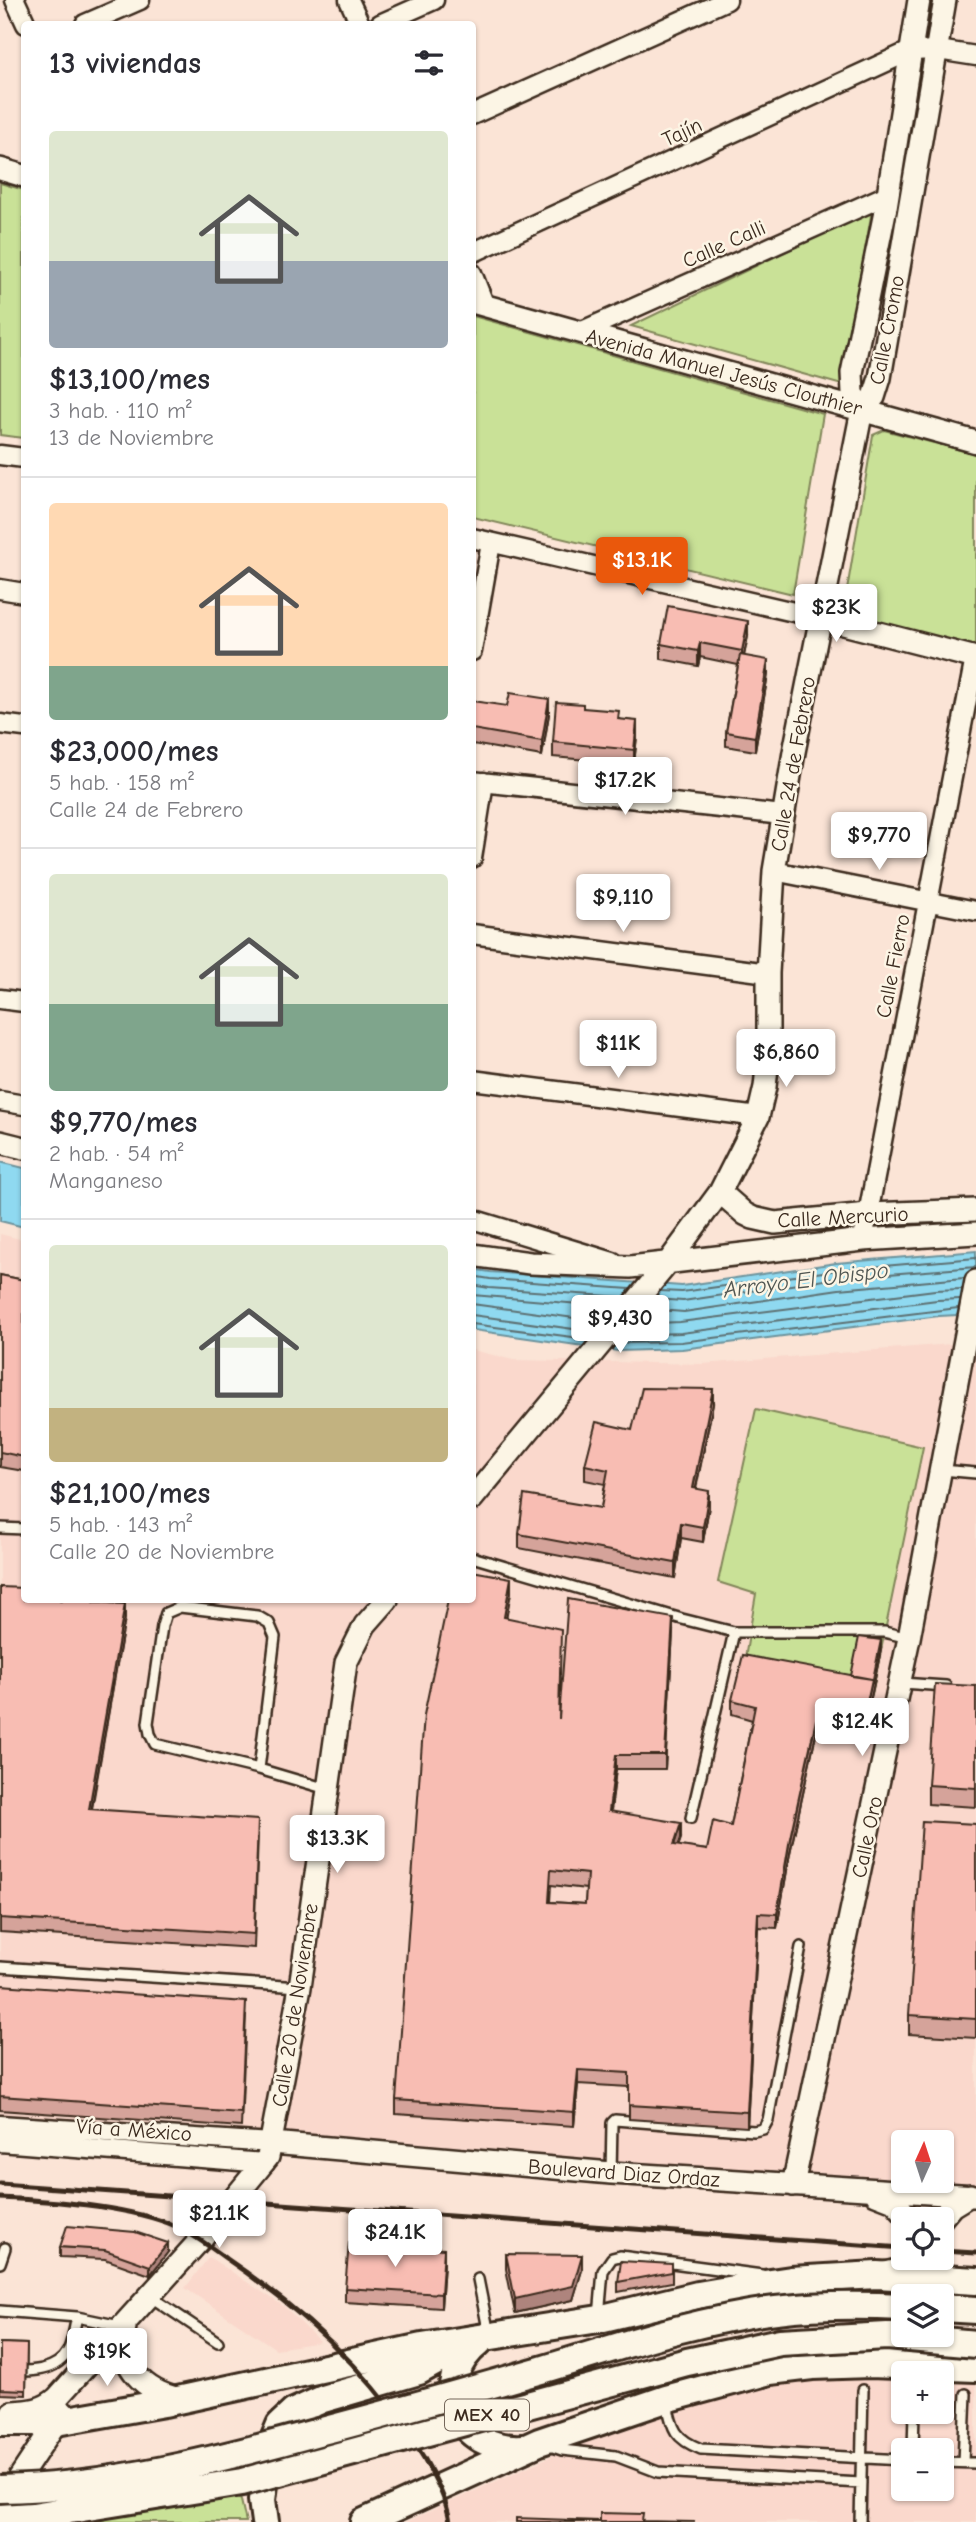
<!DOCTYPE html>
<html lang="es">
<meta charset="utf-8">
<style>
:root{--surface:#fff;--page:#f2f2f3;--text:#2b2b33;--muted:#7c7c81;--line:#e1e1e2;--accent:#ea580c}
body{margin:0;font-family:"Comic Neue",sans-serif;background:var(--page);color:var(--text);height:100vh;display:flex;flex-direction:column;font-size:26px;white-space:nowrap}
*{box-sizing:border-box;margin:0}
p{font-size:23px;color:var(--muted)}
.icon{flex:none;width:38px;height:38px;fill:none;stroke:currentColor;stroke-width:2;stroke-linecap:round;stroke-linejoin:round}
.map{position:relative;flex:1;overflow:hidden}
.details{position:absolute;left:21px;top:21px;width:455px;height:1582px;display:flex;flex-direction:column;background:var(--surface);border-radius:7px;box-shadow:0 2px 5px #0004}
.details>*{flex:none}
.needle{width:46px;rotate:3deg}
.fabs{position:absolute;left:891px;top:2130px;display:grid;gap:14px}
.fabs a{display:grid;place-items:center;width:63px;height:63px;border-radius:7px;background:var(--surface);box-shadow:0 2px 5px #0004;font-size:35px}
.price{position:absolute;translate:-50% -60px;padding:0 16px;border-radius:7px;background:#fff;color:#222;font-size:23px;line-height:46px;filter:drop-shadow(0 2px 4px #0008)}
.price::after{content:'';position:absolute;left:50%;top:42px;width:21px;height:16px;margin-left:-10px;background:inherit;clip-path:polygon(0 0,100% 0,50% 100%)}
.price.selected{background:var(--accent);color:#fff}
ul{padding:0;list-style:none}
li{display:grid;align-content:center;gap:14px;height:371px;padding:0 28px}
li+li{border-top:2px solid var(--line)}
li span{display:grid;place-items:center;height:217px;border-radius:7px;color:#555}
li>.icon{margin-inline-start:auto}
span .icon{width:126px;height:126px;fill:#fffc;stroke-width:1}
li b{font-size:30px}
h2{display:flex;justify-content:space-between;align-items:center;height:84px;padding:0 28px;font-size:30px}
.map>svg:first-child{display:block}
.built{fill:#fad8cc;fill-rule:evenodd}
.green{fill:#c9e197;stroke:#82865a;stroke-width:2}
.water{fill:#8fd9f0;stroke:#6d939c;stroke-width:2}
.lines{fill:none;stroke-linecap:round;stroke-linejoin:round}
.shore{stroke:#5d7072;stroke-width:2}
.service-casing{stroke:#3b2a1e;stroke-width:14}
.minor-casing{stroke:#3b2a1e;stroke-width:23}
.tertiary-casing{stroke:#3b2a1e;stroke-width:26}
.primary-casing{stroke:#3b2a1e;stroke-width:32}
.service{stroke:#fcf5e5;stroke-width:9}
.minor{stroke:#fcf5e5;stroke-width:18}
.tertiary{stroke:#fcf5e5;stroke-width:21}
.primary{stroke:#fcf5e5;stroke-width:26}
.rail{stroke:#3b2a1e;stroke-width:5}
.primary-bridge-casing{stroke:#3b2a1e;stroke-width:32;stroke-linecap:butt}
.primary-bridge{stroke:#fcf5e5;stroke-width:26}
.wall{fill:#d5a39a;stroke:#3b2a1e;stroke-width:2;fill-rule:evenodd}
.shaded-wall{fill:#ae847d;stroke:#3b2a1e;stroke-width:2}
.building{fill:#f8bdb3;stroke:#3b2a1e;stroke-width:2;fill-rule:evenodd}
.labels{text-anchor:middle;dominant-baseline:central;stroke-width:5;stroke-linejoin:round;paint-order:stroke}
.shield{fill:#fcf5e5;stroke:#75675a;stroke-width:2}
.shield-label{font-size:19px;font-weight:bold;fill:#3b2a1e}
.street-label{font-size:21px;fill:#3b2a1e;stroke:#fcf5e5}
.water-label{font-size:23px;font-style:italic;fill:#505652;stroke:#fcf5e5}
</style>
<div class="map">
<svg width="976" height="2522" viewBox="0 0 976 2522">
<rect width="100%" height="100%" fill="#fbe4d6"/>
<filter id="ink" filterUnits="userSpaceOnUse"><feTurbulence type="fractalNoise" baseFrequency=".0143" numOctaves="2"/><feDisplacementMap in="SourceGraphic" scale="14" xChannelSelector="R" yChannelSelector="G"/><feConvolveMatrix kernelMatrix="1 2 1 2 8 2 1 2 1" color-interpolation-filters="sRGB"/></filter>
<g filter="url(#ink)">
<path class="built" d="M0,1234L24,1240V1600H472L473,1350L513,1360L702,1364L976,1342V2190L0,2117ZM903,2142H942V2180H903Z
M209,2257L285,2307L320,2342L276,2349L185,2288Z
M809,2373L903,2377V2412H942V2379L976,2380V2522H406L602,2433L727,2390ZM903,2450H942V2488H903Z"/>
<path class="green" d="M0,183L24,190V438L0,435Z
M872,210L842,385L631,326Z
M473,316L823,414L793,594L473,517Z
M884,430L976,454V650L853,616L845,602L873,435Z
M756,1409L923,1447L872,1694L743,1670L756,1594L718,1582Z
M240,2496L246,2522H69Z"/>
<path class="water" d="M0,1162L24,1168V1227L0,1221Z
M976,1251V1314L939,1316L682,1349L618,1351L473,1330L472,1269L490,1272L682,1286L836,1263Z"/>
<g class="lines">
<path class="shore" d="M472,1276L490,1279L630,1289
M472,1285L489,1288L623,1297
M660,1291L682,1292L837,1270L976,1258
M472,1295L615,1307
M654,1299L683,1301L838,1278L976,1267
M472,1304L603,1322
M645,1309L684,1312L839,1289L964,1278
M472,1315L595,1332
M472,1324L588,1339
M633,1324L680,1322L935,1290L962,1289
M624,1335L681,1333L937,1300L960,1299
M617,1343L681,1342L958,1308"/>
<g class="service-casing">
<path id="service" d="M942,1470L976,1473
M0,1528L24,1529
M472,1557L682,1619L734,1632L691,1818
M734,1632H884L909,1638
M901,1683L946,1686
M259,1769L275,1637L269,1623L257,1616L180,1607L166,1613L162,1626L148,1723L150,1734L155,1744L259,1769L327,1789
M0,1967L300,1987
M611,2173L612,2123L615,2120L754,2131L763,2129L768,2120L801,1947
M0,2263L5,2248
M478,2279L489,2334
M151,2297L218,2342
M0,2311L77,2317L120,2326
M599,2317L603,2271L612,2258L620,2256L762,2275
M0,2371C23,2371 55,2375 68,2351C73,2341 74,2328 77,2317
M667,2403C672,2429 675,2439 701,2449L903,2460
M550,2446L562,2450L616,2456L658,2472L861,2483
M913,2450L914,2412
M942,2462L976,2463
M963,2462L966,2394
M860,2522L863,2390"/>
</g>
<g class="minor-casing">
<path id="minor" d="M15,0L26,24
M349,0L360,24
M85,24L140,0
M380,24L434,0
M472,115L727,0
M472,253L910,51L938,50L976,56
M472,273L485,306
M580,332L887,195
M0,455L24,458
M472,538L820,618
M0,589L24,593
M472,651L491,543
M0,724L24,727
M472,781L783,815
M472,858L484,782
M774,871L976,911
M472,934L768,973
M0,999L24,1002
M472,1080L758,1117
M0,1101L24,1105
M472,1219L613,1262
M863,1240L975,658
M0,2125L272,2143
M0,2142L265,2163"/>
</g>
<g class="tertiary-casing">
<path id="tertiary" d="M0,169L24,176
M472,302L976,442
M862,410L874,397L880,378L945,0
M862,410L853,393L852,373L886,207L919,0
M820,618L976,658
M0,1142L24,1148
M720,1192L745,1214L753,1218L775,1223L868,1214L976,1210
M472,1255L530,1263L630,1267L863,1240L976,1233
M472,1499L667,1264L720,1192L758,1117L765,1087L768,1058V973L774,871L794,752L862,410
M272,2143L611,2173L976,2196
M793,2185L909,1638L976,1281
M876,2194L894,2201L910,2219
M941,2219L952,2206L970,2195
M886,2273L907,2268L918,2258
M125,2327C116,2365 145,2392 180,2399
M12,2412C31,2411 43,2410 57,2398L200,2240L268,2157L300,1987L346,1663L365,1625L387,1600
M0,2507L63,2412"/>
</g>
<g class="primary-casing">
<path id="primary" d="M942,2308L976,2310
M479,2342C427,2384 457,2452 523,2448
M0,2422H56L164,2403L422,2347L599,2319L698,2295L751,2286L791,2280L877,2275L976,2281
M265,2522L262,2500L268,2454L280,2425L294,2412L323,2399L419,2371L462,2347
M364,2522L539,2442L666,2399L770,2371L812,2366L870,2364L976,2368"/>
</g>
<use href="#service" class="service"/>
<use href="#minor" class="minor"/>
<use href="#tertiary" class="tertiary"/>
<use href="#primary" class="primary"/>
<path class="rail" d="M0,2184L903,2248
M0,2198C54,2201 118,2205 168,2223C189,2231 209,2246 227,2259C305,2312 376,2377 424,2458C435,2478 447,2500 450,2522
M942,2251L976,2253"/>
<g class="primary-bridge-casing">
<path id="primary-bridge" d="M0,2489C110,2487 217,2460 322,2431C395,2412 468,2391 541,2370C618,2347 696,2320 776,2310C818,2305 861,2305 903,2307
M0,2518L33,2516L242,2482L687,2362L780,2342L887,2336L976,2344"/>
</g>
<use href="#primary-bridge" class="primary-bridge"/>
</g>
<path class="wall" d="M748,636L744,656L768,674L755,751L726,746V732L738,665L700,657L698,666L661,659V644Z
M472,701L549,714L542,756L472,744Z
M583,708L619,719L637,736L634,764L553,757V742Z
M0,1275L24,1280V1471L0,1467Z
M713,1404L696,1489L709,1506L703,1542L681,1538L675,1578L519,1548V1534L601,1508L605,1484L585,1480V1465L632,1430Z
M0,1587L93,1602L125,1618L92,1809L258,1834L254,1948L0,1932Z
M511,1592L506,1617L560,1713L673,1632L665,1769H616L611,1811L681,1838L678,1846L707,1850L731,1826L752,1720L732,1714V1700L851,1676L881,1650L861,1745L816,1734L790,1853L777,1928L758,1927L747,2127L629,2119V2087L578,2084L574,2126L396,2114V2100ZM551,1885L586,1889L585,1904L550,1902Z
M976,1686V1807L928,1804V1785Z
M976,1824V2038L909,2034V2015Z
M0,1985L246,2016L241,2127L0,2110Z
M60,2247L168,2252L150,2275L105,2259L60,2257Z
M506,2254L582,2270L573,2300L515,2313L506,2269Z
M444,2263L441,2308L345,2302V2288Z
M672,2264V2282L618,2292V2282Z
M0,2343L27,2344L26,2395L0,2394Z"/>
<path class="shaded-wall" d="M748,621V636L742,665V651Z
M700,643V657L698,666V651Z
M768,660V674L755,751V737Z
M549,699V714L542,756V741Z
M637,721V736L634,764V750Z
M713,1389V1404L693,1502V1488Z
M709,1491V1506L703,1542V1527Z
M681,1523V1538L675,1578V1563Z
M511,1578V1592L504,1631V1617Z
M125,1604V1618L89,1823V1809Z
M673,1618V1632L665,1769V1755Z
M881,1640V1650L861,1745V1730Z
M816,1720V1734L790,1853L777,1928V1914L790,1838Z
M616,1755V1769L609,1825V1811Z
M681,1823V1838L674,1860V1845Z
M758,1913V1927L747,2127V2112Z
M578,2070V2084L574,2126V2112Z
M168,2243V2252L150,2275V2266Z
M444,2249V2263L441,2308V2294Z
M582,2255V2270L573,2300L515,2313V2299Z"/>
<path class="building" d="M668,606L748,621L742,651L700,643L698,651L661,644Z
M740,655L768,660L755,737L726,732Z
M510,693L549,699L542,741L472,729V701L507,706Z
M556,702L583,704V708L619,711L618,719L637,721L634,750L553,742Z
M0,1275L24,1280V1457L0,1452Z
M642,1388L713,1389L693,1488L709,1491L703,1527L681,1523L675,1563L519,1534L524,1495L601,1508L608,1470L585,1465L596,1422L632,1430Z
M472,1571L511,1578L504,1617L561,1629L559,1719L568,1599L673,1618L665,1755H616L609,1811L681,1823L674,1845L707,1850L713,1821L731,1826L755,1706L732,1700L743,1655L872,1679L861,1730L816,1720L790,1838L777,1914L758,1913L747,2112L629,2105V2073L578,2070L574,2112L396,2100L424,1715L448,1600H472ZM551,1870L587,1874L585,1904L549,1902Z
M0,1587L24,1588V1600H93V1602L125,1604L89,1809L258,1820L254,1934L0,1918Z
M859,1637L881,1640L872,1684V1679L851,1676Z
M935,1684L976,1686V1788L928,1785Z
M922,1821L976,1824V2019L909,2015Z
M0,1985L246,2002L241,2113L0,2096Z
M67,2226L135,2232L168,2243L150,2266L105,2250L60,2247Z
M349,2243L444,2249L441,2294L345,2288Z
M506,2254L582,2255L573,2286L515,2299Z
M621,2261L672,2264V2272L618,2282Z
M0,2343L27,2344L26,2390L0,2389Z
M600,2513L643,2514L642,2521L695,2522H516V2518L600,2521Z"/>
</g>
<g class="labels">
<rect class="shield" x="445" y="2399.5" width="84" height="31" rx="5"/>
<g class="shield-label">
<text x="487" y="2415">MEX 40</text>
</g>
<g class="street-label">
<text transform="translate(682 132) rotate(-25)">Tajín</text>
<text transform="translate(724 244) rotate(-24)">Calle Calli</text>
<text transform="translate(887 330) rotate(-79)">Calle Cromo</text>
<text transform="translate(724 372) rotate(15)">Avenida Manuel Jesús Clouthier</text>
<text transform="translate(793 764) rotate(-80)">Calle 24 de Febrero</text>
<text transform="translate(893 966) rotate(-79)">Calle Fierro</text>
<text transform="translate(843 1217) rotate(-3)">Calle Mercurio</text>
<text transform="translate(867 1837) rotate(-78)">Calle Oro</text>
<text transform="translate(295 2005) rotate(-81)">Calle 20 de Noviembre</text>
<text transform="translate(134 2130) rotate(4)">Vía a México</text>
<text transform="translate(624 2173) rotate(4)">Boulevard Diaz Ordaz</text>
</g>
<g class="water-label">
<text transform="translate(806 1280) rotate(-7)">Arroyo El Obispo</text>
</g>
</g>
</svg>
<div class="fabs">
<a><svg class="needle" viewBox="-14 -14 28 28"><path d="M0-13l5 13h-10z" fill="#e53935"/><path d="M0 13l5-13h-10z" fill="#7c7c81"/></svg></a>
<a><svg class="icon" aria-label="locate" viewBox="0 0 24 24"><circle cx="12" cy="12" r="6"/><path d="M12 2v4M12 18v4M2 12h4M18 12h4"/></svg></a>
<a><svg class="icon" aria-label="layers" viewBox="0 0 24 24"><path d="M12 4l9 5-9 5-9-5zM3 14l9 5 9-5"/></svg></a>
<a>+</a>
<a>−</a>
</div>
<b class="price selected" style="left:642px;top:597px">$13.1K</b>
<b class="price" style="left:836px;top:644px">$23K</b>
<b class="price" style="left:625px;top:817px">$17.2K</b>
<b class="price" style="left:879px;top:872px">$9,770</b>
<b class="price" style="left:623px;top:934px">$9,110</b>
<b class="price" style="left:618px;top:1080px">$11K</b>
<b class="price" style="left:786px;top:1089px">$6,860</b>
<b class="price" style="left:620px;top:1355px">$9,430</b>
<b class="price" style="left:862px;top:1758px">$12.4K</b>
<b class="price" style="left:337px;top:1875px">$13.3K</b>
<b class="price" style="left:219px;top:2250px">$21.1K</b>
<b class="price" style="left:395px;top:2269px">$24.1K</b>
<b class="price" style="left:107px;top:2388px">$19K</b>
<section class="details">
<h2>13 viviendas<svg class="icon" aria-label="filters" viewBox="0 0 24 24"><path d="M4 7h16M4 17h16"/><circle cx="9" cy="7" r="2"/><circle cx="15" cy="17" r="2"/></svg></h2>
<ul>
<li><span style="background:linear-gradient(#dfe7d0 60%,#9aa5b1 0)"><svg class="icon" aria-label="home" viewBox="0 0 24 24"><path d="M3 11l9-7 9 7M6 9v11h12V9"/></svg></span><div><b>$13,100/mes</b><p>3 hab. · 110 m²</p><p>13 de Noviembre</p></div></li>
<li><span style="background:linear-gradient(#ffd9b3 75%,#7fa58c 0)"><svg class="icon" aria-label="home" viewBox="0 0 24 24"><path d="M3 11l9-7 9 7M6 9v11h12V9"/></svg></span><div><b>$23,000/mes</b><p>5 hab. · 158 m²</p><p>Calle 24 de Febrero</p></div></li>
<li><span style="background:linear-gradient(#dfe7d0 60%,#7fa58c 0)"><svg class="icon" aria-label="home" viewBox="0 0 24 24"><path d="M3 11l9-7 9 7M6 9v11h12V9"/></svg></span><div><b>$9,770/mes</b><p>2 hab. · 54 m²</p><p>Manganeso</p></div></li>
<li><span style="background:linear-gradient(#dfe7d0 75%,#c2b280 0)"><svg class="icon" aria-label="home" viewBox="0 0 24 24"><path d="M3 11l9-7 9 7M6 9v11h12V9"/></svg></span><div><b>$21,100/mes</b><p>5 hab. · 143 m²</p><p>Calle 20 de Noviembre</p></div></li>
</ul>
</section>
</div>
